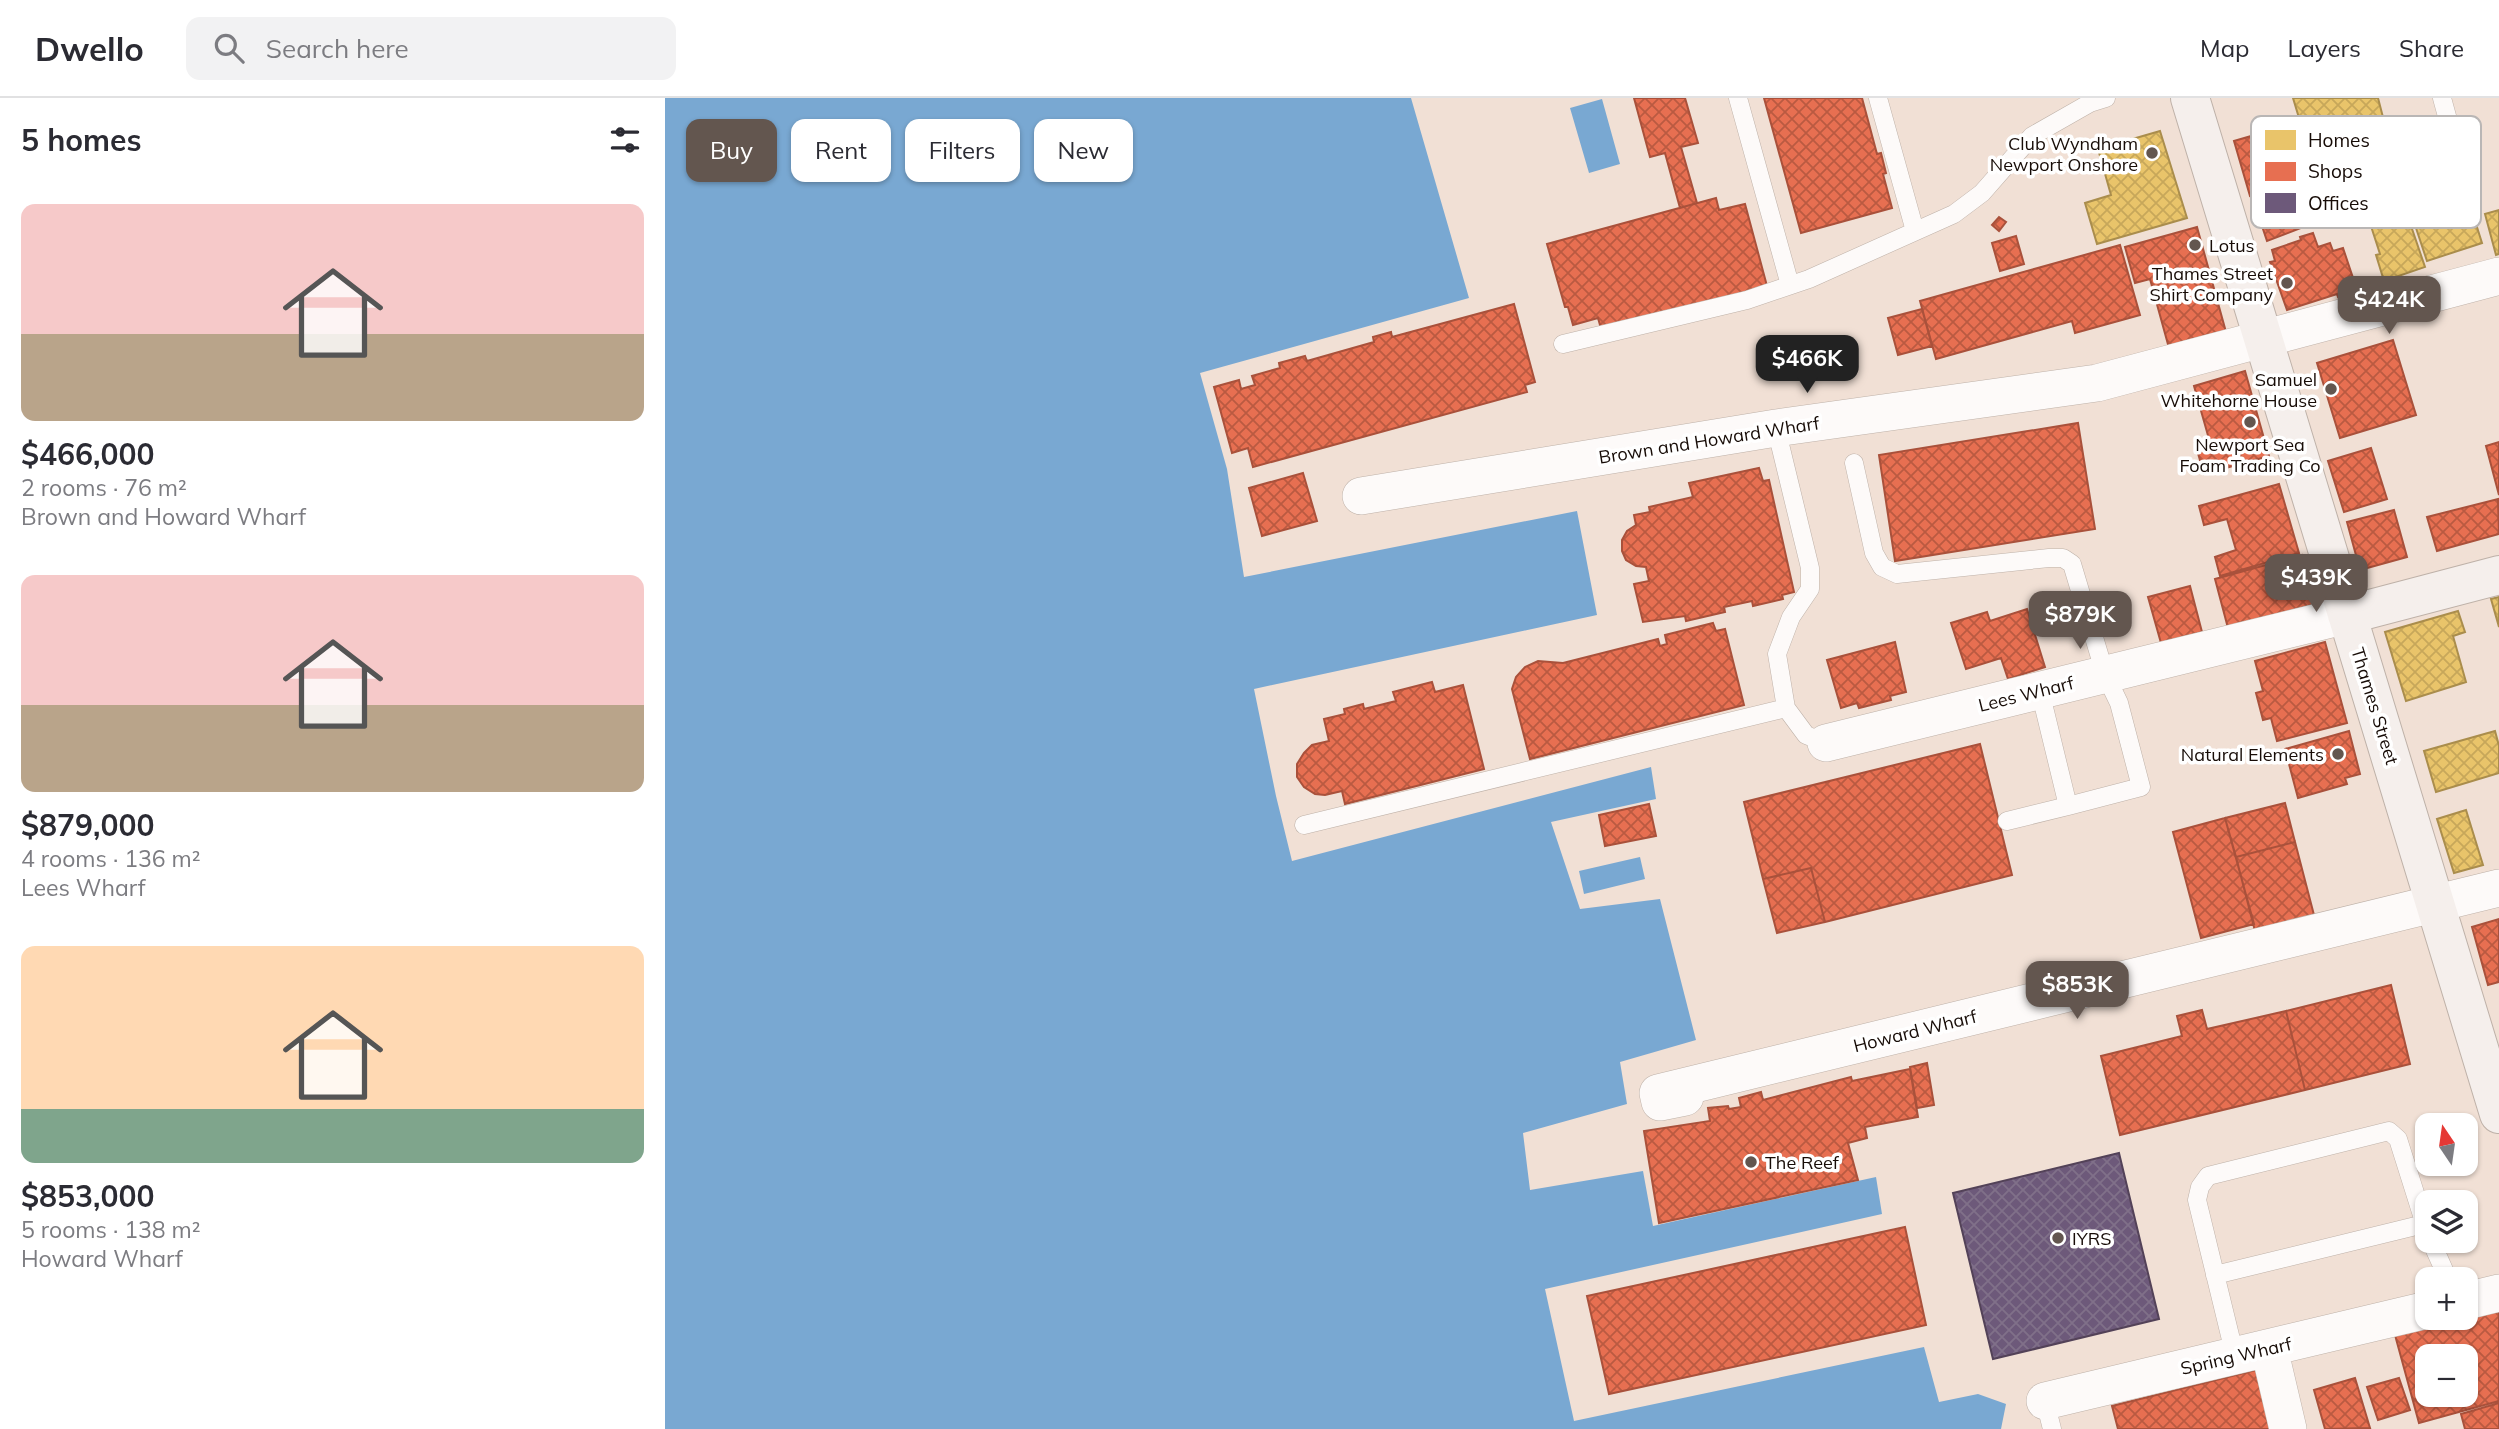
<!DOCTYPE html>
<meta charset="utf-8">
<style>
:root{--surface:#fff;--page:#f2f2f3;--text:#2b2b33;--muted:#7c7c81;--line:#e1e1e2;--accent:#63564f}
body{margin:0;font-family:Mulish,sans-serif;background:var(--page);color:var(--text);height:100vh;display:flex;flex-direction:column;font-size:26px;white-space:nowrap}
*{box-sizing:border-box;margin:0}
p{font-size:23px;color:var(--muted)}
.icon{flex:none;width:38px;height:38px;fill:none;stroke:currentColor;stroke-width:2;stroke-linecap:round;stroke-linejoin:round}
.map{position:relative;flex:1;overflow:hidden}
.drawer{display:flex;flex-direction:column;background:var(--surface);width:665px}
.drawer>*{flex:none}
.guide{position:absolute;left:21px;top:21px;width:665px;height:63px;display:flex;gap:14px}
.needle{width:46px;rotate:347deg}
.controls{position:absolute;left:1750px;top:1015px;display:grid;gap:14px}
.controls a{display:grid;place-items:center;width:63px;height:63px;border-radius:14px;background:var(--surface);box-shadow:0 2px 5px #0004;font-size:35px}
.price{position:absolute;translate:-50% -60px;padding:0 16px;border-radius:14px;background:var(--accent);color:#fff;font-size:23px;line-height:46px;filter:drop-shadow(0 2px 4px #0008)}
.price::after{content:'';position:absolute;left:50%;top:42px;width:21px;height:16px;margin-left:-10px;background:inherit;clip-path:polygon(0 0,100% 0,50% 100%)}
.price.active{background:#222;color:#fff}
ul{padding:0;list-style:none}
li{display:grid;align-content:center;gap:14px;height:371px;padding:0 21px}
li span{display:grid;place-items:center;height:217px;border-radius:14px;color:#555}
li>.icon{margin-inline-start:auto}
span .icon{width:126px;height:126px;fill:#fffc;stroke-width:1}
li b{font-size:30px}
h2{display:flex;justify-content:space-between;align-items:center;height:84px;padding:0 21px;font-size:30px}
.pill{padding:0 24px;border-radius:14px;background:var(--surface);box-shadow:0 2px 5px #0004;font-size:24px;line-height:63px}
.pill.active{background:var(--accent);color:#fff}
header{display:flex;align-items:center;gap:42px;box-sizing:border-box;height:98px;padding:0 35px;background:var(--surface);border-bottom:2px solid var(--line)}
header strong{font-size:33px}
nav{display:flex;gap:38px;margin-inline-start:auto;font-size:24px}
.search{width:490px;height:63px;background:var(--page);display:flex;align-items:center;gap:18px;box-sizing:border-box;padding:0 24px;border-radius:14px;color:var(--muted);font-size:26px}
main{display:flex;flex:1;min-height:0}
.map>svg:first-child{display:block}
.water{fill:#79a8d2}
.homes{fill:url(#homes-cross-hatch);stroke:#aa8d4c;stroke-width:2}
.shops{fill:url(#shops-cross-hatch);stroke:#a9513b;stroke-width:2;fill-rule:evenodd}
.offices{fill:url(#offices-cross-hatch);stroke:#534258;stroke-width:2}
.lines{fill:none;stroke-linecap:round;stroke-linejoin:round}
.lane-casing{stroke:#beb1a8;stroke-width:19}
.street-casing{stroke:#beb1a8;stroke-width:38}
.secondary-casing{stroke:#beb1a8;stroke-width:40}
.lane{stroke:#fdfaf9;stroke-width:18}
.street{stroke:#fdfaf9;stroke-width:37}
.secondary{stroke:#f5efec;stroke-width:38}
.poi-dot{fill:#63564f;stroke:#fff;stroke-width:2.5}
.labels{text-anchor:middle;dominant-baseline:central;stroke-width:7;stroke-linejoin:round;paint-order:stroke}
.poi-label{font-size:18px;fill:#170c07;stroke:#fff;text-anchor:end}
.street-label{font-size:18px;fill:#170c07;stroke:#fff}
.key{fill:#fff;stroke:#b9b6b5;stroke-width:2}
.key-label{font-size:19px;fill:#170c07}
</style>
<header>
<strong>Dwello</strong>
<div class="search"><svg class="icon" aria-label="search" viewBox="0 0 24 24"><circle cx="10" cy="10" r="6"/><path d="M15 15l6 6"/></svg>Search here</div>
<nav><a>Map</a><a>Layers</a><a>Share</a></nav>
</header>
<main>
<section class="drawer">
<h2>5 homes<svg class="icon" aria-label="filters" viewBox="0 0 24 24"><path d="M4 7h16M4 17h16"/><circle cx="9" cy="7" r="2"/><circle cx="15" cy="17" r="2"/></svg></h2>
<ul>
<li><span style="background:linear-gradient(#f6c9c9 60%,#b9a48a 0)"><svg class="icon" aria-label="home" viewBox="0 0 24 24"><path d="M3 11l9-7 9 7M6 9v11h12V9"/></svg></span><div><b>$466,000</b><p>2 rooms · 76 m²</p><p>Brown and Howard Wharf</p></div></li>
<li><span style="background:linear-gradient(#f6c9c9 60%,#b9a48a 0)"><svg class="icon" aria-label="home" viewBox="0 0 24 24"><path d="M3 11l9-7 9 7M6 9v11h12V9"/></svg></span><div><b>$879,000</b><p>4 rooms · 136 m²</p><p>Lees Wharf</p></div></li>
<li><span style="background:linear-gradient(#ffd9b3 75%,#7fa58c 0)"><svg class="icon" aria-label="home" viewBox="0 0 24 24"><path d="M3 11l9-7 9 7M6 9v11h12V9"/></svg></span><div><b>$853,000</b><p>5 rooms · 138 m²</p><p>Howard Wharf</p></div></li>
</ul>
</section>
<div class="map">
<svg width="1834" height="1331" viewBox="0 0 1834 1331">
<defs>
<pattern id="homes-cross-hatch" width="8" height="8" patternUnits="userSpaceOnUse" patternTransform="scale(1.75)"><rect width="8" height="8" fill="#e9c46a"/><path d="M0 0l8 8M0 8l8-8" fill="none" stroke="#c7a75a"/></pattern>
<pattern id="shops-cross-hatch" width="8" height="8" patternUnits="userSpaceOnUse" patternTransform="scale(1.75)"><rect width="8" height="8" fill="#e76f51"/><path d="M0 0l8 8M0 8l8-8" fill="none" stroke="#ba5a41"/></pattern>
<pattern id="offices-cross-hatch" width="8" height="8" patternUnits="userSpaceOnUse" patternTransform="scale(1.75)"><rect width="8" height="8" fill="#6d597a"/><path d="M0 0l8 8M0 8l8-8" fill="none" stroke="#807089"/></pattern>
</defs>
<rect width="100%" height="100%" fill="#f1e0d5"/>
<path class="water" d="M0,0H746L804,200L535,275L562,371L579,479L912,413L932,517L589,591L611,698L627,763L986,669L991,701L886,724L915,811L995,801L1031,942L955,964L962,1006L858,1035L865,1092L978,1073L988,1128L1211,1079L1217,1116L880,1191L909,1323L1259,1249L1274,1304L1313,1296L1341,1306L1336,1331H0Z
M937,1L955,66L924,75L905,10Z
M975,759L980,781L919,796L914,773Z"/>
<path class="homes" d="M1628,0H1713L1727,54L1698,64L1689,28L1641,43Z
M1495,33L1522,120L1432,146L1420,105L1446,97L1433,51Z
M1730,81L1760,169L1719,183L1711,157L1715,156L1694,91Z
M1806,110L1817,145L1762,163L1750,127Z
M1834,112V156L1831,157L1820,116Z
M1834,499V529L1826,501Z
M1793,513L1800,534L1788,538L1801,584L1741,603L1720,534Z
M1830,633L1834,648V675L1771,694L1759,653Z
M1801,712L1818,767L1789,775L1772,721Z"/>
<path class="shops" d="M969,0H1020L1033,45L1016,49L1032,105L1015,110L1000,55L985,59Z
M1099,0H1197L1212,56L1216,55L1221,75L1218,76L1227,110L1136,135Z
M1617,29L1632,84L1585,98L1569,43Z
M1671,80L1684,121L1667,126L1663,116L1648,122L1649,125L1602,143L1591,110Z
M1051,100L1054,112L1080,106L1102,188L937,234L933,220L908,227L903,209H900L882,146Z
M1334,119L1341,124L1334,133L1327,127Z
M1532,129L1561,234L1504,250L1485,181L1470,185L1460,149Z
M1648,135L1653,149L1665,145L1668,153L1678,150L1692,192L1673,199L1672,196L1622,212L1605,164L1610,163L1607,152L1636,142L1635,139Z
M1351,138L1359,166L1335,173L1327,145Z
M1455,147L1475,217L1410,235L1407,223L1271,261L1255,203Z
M849,206L870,284L860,287L862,294L588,369L583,350L567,355L549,289L574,282L576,291L590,287L587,278L615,270L614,265L640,258L642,263L709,244L708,239L726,234L727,239Z
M1257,211L1267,248L1233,257L1223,220Z
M1728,242L1751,317L1675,340L1652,265Z
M1580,273L1604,358L1539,376L1530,345L1544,341L1529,288Z
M1413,325L1430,431L1230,463L1214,357Z
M1834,344V397L1821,348Z
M1706,350L1722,401L1679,414L1663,363Z
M1094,370L1098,383L1104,382L1129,494L1117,497L1118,501L1088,508L1087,503L1059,509L1060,514L1021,523L1020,518L978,524L969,486L984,483L981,469L971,468L961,462L957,453V442L962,433L971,427L969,417L985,414L984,409L1028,399L1024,385Z
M638,375L652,423L597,438L584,390Z
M1614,386L1634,455L1555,478L1550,459L1571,452L1562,421L1539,427L1534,408Z
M1833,401L1834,436L1772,453L1762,419Z
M1729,412L1742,459L1695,472L1682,424Z
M1637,457L1650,506L1563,530L1550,481Z
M1525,488L1537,534L1496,545L1483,499Z
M1362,511L1380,569L1343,581L1336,560L1301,571L1286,525L1322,514L1325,523Z
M1048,525L1051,533L1060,531L1079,607L865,661L847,591L851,579L860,569L873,563L898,565L993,541L995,548L1002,546L1000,537Z
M1230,544L1241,594L1225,598L1226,602L1194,610L1192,605L1176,610L1162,562Z
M1660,544L1682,625L1612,643L1606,620L1598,622L1591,595L1598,593L1590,563Z
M767,584L770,594L798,587L819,671L680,706L677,693L660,697L650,696L639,689L632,679V666L639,655L647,647L664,643L659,621L680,616L679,611L698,606L699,611L731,603L728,594Z
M1684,633L1695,676L1680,680L1682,686L1633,700L1620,651Z
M1315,646L1347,777L1160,824L1146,770L1098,781L1079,704Z
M1620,705L1630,744L1571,759L1560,720Z
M984,706L991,738L940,748L934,717Z
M1560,720L1589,826L1536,840L1508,734Z
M1630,744L1649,817L1590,833L1571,759Z
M1146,770L1160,824L1112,835L1098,781Z
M1834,821V884L1823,887L1807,829Z
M1726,887L1745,966L1640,992L1621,913Z
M1537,912L1542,931L1621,913L1640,992L1455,1037L1436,958L1517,938L1512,918Z
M1262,965L1269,1007L1252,1010L1245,969Z
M1245,971L1253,1019L1200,1029L1202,1040L1183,1045L1193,1082L994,1125L979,1033L1045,1023L1043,1010L1063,1008L1064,1011L1076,1009L1074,1000L1096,994L1098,1002L1186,979L1187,983Z
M1240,1129L1261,1227L944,1296L922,1198Z
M1834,1209V1303L1754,1325L1730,1237ZM1762,1258H1801V1297H1762Z
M1603,1269L1619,1331H1453L1447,1308Z
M1690,1280L1705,1330L1660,1331L1649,1292Z
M1734,1280L1745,1312L1713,1322L1702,1289Z
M1834,1305V1331H1800L1796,1316Z"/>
<path class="offices" d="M1454,1055L1494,1221L1328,1261L1288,1095Z"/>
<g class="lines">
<g class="lane-casing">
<path id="lane" d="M1073,0L1125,187
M1213,0L1250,133
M1777,0L1794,62
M898,246L1082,202L1144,181L1289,116L1317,95L1367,38L1425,5L1441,0
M1111,330L1145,470V491L1126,519L1112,556L1121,610L1141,637L1161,645
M1189,365L1209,455L1217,469L1232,476L1384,460H1398L1407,466L1440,576L1454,605L1476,689L1403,708L1375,593
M1342,723L1403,708
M639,727L1121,610
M1766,1143L1783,1181
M1550,1177L1759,1126
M1570,1258L1532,1102L1535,1089L1543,1078L1724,1033L1733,1041L1762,1133
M1380,1303L1387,1331"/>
</g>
<g class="street-casing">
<path id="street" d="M696,398L1111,330L1432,285L1834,178
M1161,645L1682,517
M1014,990L1020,999L995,1004L993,995L1834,790
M1801,1203L1834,1195
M1604,1250L1623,1331
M1380,1303L1762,1212"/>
</g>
<g class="secondary-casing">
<path id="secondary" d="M1525,0L1834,1016
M1682,517L1834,477"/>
</g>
<use href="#lane" class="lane"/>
<use href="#street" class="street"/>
<use href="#secondary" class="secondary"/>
</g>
<g class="poi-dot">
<circle cx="1487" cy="55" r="7"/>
<circle cx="1530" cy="147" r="7"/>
<circle cx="1622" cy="185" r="7"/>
<circle cx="1666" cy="291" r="7"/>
<circle cx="1585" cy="324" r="7"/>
<circle cx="1673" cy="656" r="7"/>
<circle cx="1086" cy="1064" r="7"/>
<circle cx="1393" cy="1140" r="7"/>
</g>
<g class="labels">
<g class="poi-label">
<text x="1473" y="45">Club Wyndham<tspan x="1473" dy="21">Newport Onshore</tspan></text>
<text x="1544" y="147" text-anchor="start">Lotus</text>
<text x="1608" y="175">Thames Street<tspan x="1608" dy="21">Shirt Company</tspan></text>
<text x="1652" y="281">Samuel<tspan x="1652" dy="21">Whitehorne House</tspan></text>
<text x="1585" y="346" text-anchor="middle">Newport Sea<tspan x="1585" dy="21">Foam Trading Co</tspan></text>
<text x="1659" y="656">Natural Elements</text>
<text x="1100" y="1064" text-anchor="start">The Reef</text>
<text x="1407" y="1140" text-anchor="start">IYRS</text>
</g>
<g class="street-label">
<text transform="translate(1044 342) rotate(-9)">Brown and Howard Wharf</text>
<text transform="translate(1361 596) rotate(-14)">Lees Wharf</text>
<text transform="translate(1710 608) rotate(73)">Thames Street</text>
<text transform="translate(1250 933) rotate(-14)">Howard Wharf</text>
<text transform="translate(1571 1258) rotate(-13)">Spring Wharf</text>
</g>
</g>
<rect x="1586" y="18" width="230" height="112" rx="10" class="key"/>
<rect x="1600" y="32" width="31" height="20" fill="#e9c46a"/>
<rect x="1600" y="64" width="31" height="19" fill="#e76f51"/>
<rect x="1600" y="95" width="31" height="20" fill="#6d597a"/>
<g class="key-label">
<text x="1643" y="49">Homes</text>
<text x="1643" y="80">Shops</text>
<text x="1643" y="112">Offices</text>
</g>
</svg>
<div class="controls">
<a><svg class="needle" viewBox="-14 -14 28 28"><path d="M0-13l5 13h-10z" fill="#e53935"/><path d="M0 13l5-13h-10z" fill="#7c7c81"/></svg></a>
<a><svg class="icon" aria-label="layers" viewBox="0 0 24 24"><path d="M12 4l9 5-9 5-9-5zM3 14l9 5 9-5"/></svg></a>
<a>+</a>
<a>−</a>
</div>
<b class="price" style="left:1724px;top:238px">$424K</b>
<b class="price active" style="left:1142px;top:297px">$466K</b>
<b class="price" style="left:1651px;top:516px">$439K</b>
<b class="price" style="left:1415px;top:553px">$879K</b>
<b class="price" style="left:1412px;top:923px">$853K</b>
<div class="guide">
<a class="pill active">Buy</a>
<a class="pill">Rent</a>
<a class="pill">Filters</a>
<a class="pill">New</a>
</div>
</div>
</main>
